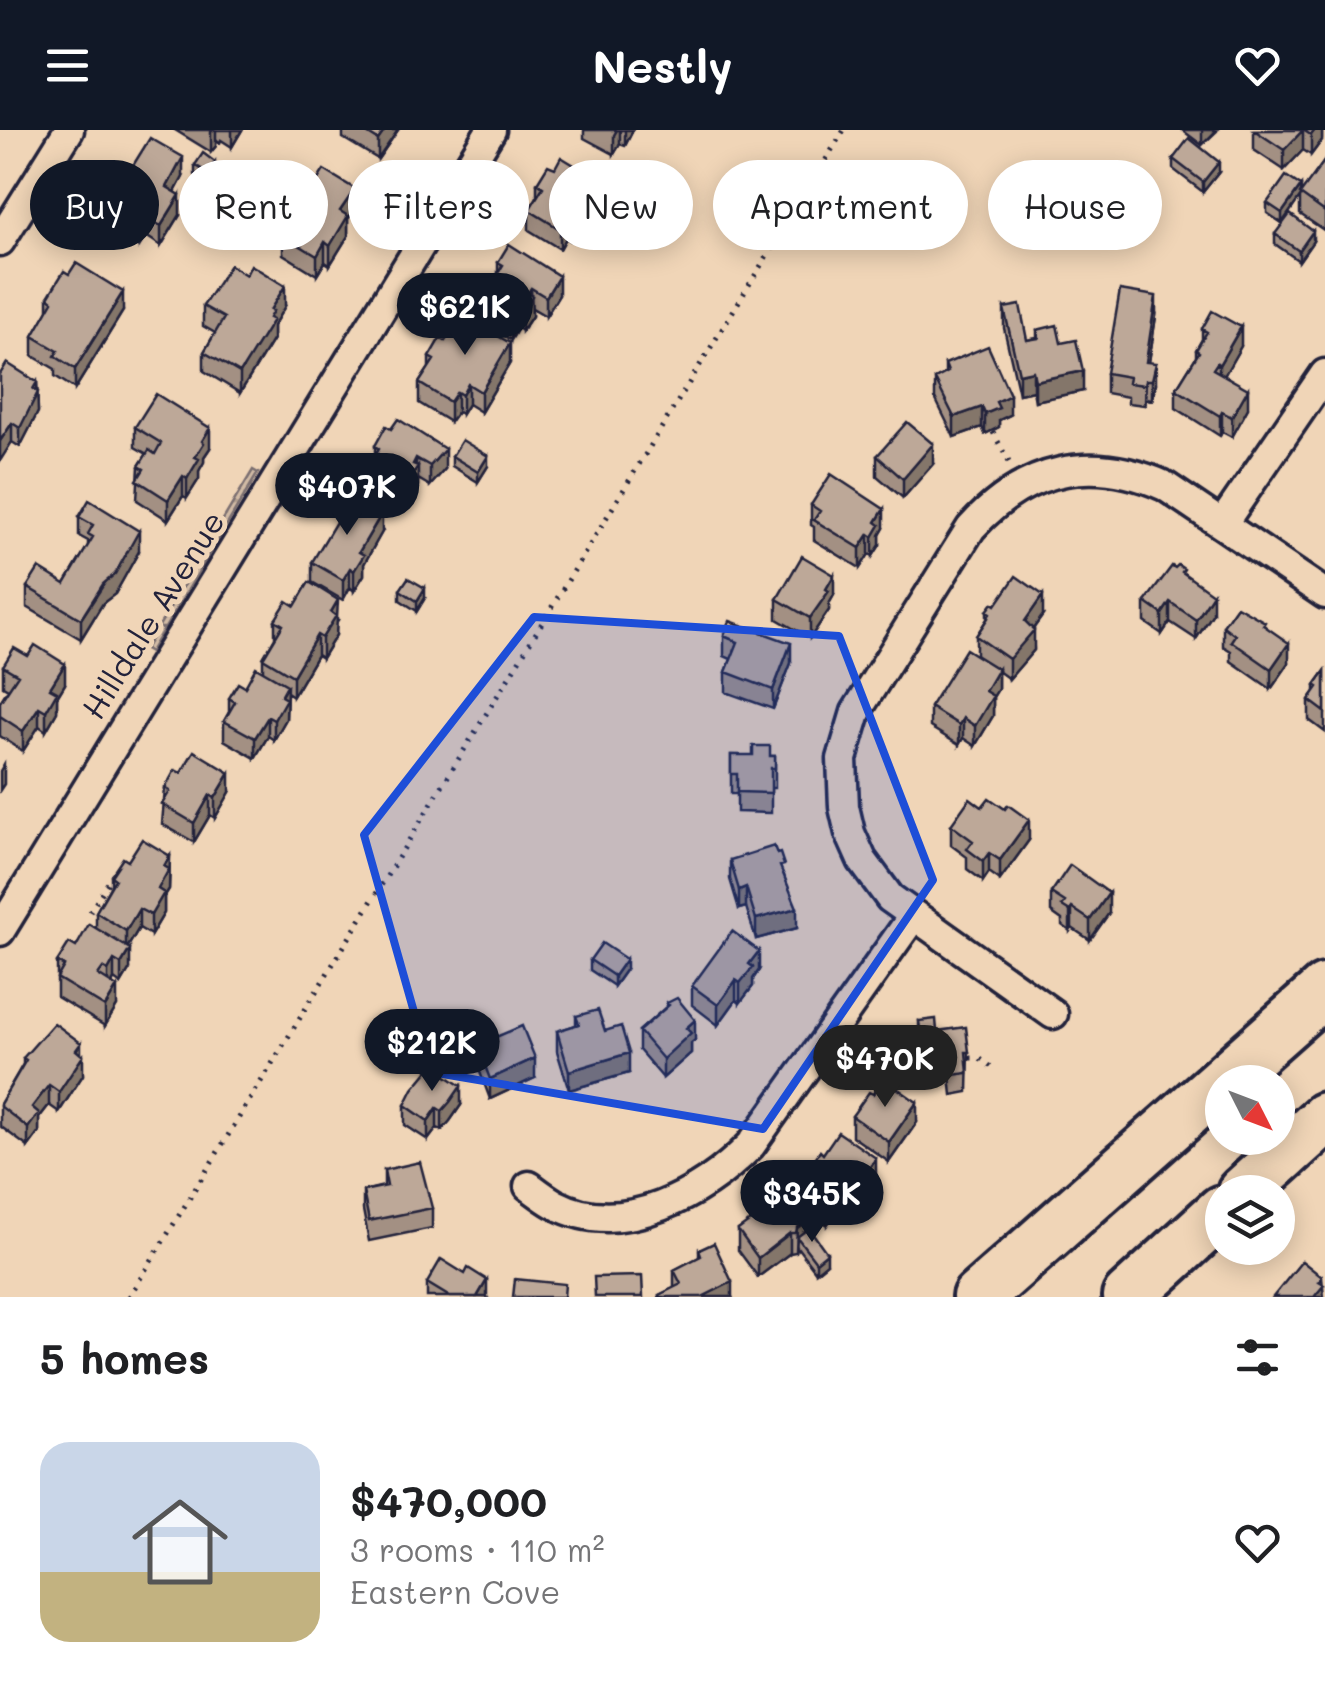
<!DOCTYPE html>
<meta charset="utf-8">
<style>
:root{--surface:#fff;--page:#f2f2f2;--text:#202124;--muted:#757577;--accent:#111827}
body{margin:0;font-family:Mali,sans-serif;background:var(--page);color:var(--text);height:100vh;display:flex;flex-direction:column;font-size:38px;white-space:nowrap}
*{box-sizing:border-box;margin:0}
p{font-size:32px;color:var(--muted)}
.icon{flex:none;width:55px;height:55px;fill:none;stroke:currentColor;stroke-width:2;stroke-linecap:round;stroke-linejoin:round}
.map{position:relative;height:1167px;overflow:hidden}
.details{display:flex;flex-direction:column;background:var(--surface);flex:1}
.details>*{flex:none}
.banner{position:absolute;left:30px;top:30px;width:1265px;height:90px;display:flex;gap:20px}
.needle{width:65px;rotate:132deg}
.fabs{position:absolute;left:1205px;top:935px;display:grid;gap:20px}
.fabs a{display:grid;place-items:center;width:90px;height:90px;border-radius:50%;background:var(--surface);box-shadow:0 5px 25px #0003;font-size:50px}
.price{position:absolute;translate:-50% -85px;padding:0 22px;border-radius:35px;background:var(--accent);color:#fff;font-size:32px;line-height:65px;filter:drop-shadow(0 2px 5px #0008)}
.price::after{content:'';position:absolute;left:50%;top:60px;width:30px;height:22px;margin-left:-15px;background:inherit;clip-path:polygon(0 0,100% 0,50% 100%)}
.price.active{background:#222;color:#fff}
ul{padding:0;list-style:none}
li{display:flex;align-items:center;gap:30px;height:250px;padding:0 40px}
li span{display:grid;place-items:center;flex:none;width:280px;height:200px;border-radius:30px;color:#555}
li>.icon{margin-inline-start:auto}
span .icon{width:120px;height:120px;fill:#fffc;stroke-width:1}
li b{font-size:42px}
h2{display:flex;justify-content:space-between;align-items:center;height:120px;padding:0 40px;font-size:42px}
.pill{padding:0 35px;border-radius:45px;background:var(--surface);box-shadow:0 5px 25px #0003;font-size:35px;line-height:90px}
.pill.active{background:var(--accent);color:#fff}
header{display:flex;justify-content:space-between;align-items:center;height:130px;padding:0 40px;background:var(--accent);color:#fff;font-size:45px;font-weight:800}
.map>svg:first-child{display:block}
.grass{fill:url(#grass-dots);stroke:#7a6e70;stroke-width:2.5}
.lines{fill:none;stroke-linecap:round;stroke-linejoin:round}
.street-casing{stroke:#22223b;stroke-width:35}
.highway-casing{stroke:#22223b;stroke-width:58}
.path{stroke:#22223b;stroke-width:5;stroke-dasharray:2.5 8;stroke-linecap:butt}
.street{stroke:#f0d5b7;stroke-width:28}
.highway{stroke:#f0d5b7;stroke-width:50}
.wall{fill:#a39083;stroke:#22223b;stroke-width:2.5}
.shaded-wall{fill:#84766a;stroke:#22223b;stroke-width:2.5}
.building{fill:#bda898;stroke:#22223b;stroke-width:2.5}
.marked{fill:#1d4ed8;fill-opacity:0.2;stroke:#1d4ed8;stroke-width:8;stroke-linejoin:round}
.labels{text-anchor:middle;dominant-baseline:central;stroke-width:10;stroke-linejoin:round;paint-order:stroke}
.street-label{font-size:32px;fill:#22223b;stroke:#f0d5b7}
</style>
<header><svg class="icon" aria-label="menu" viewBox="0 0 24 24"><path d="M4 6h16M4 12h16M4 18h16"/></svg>Nestly<svg class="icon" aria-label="heart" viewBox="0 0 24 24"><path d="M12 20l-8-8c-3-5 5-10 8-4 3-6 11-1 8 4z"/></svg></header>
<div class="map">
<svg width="1325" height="1167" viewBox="0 0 1325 1167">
<defs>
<pattern id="grass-dots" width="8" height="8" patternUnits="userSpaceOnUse" patternTransform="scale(2.5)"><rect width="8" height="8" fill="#d2bba5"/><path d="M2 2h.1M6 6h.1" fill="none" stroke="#b4a08f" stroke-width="1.8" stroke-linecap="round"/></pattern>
</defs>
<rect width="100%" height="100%" fill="#f0d5b7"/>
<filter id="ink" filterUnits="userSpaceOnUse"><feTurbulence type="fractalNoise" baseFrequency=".01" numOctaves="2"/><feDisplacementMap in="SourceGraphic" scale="20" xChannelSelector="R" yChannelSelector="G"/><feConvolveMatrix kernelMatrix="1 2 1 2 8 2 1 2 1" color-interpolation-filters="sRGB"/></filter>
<g filter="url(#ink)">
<path class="grass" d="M253,340L258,343L165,498H161L163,500L150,522L145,519Z"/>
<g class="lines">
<g class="street-casing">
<path id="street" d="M0,111L69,0
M1223,393L1325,244
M0,801L491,0
M1053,884L890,768L862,730L850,703L844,677L842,629L856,582L971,398C1025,338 1091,323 1165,356L1325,464
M529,1056C537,1062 546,1069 555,1074C623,1110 704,1063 751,1015L914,785"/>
</g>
<g class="highway-casing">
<path id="highway" d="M1243,1062L1325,988
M978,1167L1325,860
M1128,1167L1222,1081"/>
</g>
<path class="path" d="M993,302L1010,334
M90,782L112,746L117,749
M970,928H979L994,939
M129,1167L844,0"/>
<use href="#street" class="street"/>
<use href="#highway" class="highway"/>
</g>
<path class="wall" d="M175,0H242L232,17L221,10L220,13L216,9V16L211,22Z
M343,0H398L378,29L343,8Z
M584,0H633L625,16L620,14L614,24L584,8Z
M1182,0H1217V1L1202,15Z
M1254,0H1322V10L1311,25L1303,20L1284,40L1254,20Z
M1173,29L1219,42L1203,62L1173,39Z
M1325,30V101L1300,84V66L1282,93L1267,83V73L1301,64Z
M195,35L215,42L208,53L195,45Z
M183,47L175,62L180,85L161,116L146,106L139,117L115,102L114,66Z
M537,53L607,75L590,103L579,96L571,111L566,108L560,119L529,100V80L537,68Z
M355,79L348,89V106L330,135L325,132L317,145L283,124V105Z
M1275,104L1313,111L1299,131L1275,114Z
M498,132L559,165L546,186L532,178V186L522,201L518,198L511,210L495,200V204L510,233L481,282L468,274L462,284L457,282L450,292L419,273V253L429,238V227L445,211L481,187V172L498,144Z
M69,144L123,181L75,259L55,246V239L33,226V206L48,180V167Z
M203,176H285L273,196V209L240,263L204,241V222L215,203L203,196Z
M1004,178L1027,210L1037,208V200L1061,213L1083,261L1035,271L1033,261L1019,264L1004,198Z
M1156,186L1149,232L1156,253L1152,270L1146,269L1145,275L1128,273V267L1106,263V243Z
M1202,199L1241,216L1224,245L1248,278L1232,307L1222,302L1220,306L1176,278V259L1196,227V220L1202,209Z
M945,234L1010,285L999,290V297L985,304L982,297L954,307L935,268V249L945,244Z
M0,244L37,252L38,282L20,317L12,312Z
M135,297L210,318L204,327V332L199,341V349L187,368L183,366L168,390L137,370L139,336L147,324L135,317Z
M375,316L445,339L430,356L418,349V356L408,372L404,369L397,380L366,361V341L375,327Z
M452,326L488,336L478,352L452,336Z
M877,326L933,334L903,368L877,346Z
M811,375L884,398L880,405V415L873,426L869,424L860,438L814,410V397L811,395Z
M79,387L139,421L115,464L103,473L81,509L27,477V457L65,454L88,416V411L79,406Z
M382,402L364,434V445L354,461L350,457L343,470L312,452V432Z
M1184,444L1213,483L1196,509L1170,492L1162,504L1145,492V472Z
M400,460L425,468L417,481L400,470Z
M834,465L829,474V480L810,508L777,489V469Z
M295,476L338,490L336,493V505L322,528L317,525L293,566L287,562L286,589L274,610L268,606L255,628L224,610V591L229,582V568L263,542V528L275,507V490Z
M987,481L1043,485L1033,499L1034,520L1009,549L998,541V559L993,567V586L975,616L963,608L959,615L930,597V577L976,525V506L987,489Z
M1223,496H1265L1289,533L1271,559L1231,531V521L1223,516Z
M724,506L791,533L773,579L726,562V542L731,529L724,526Z
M3,536L65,554L57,567V582L46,601L39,596L23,621L0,606V572L8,559L3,556Z
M1325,541V602L1309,590V570L1315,562V555Z
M731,625L775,626V658H771V683L737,682V664H731Z
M165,658L230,662L215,688L210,685L194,712L162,694Z
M951,695L1029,710L1000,750L989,742L983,751L967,739V727L951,715Z
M170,726L169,759L164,767V783L151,805L139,798L127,818L130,839L121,854L114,849L112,854L117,876L105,896L57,867V832L96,798V782L111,755V746L128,731Z
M730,730L784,745L797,798L756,809L746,777L739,779L730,749Z
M1051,763L1109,783L1090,810L1072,798L1070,801L1062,795V790L1051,782Z
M590,830L626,839L614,856L590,840Z
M759,840L753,849V856L740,873L736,870L718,895L692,875V856Z
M667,873L695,910L691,913V923L663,948L639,920V901L667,876Z
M576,886L605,901L629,943L569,960L557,921V901L576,895Z
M919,891L937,901L969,922L968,962L952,965L950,946L924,950L919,911Z
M477,915L535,948L490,969L477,934Z
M81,924L83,945L59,982L49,975L39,988V1002L28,1017L0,996V974L23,934V928Z
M873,964L917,992L889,1032L852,1006V986Z
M405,975H461L450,991L442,1000L437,998L428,1010L405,995Z
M823,1024L876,1047L853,1081L842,1073L827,1095L800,1076L809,1098L827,1133L816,1142L797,1117L796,1122L790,1123L758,1147L738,1120V1100L758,1088V1078L767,1085L799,1075V1056L816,1034V1027Z
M384,1040L432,1078V1098L369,1111L363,1080V1061L384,1056Z
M699,1120L732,1167H659V1165L674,1158V1140L699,1127Z
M465,1144L487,1167H427V1153Z"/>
<path class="shaded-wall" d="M213,0H216V16L211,22V2Z
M232,0H242L232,17Z
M385,0H398L378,29V10Z
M617,0H620V14L614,24V5Z
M625,0H633L625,16Z
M1202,0H1217L1202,15Z
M1303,0V20L1284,40V20Z
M1315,0H1322V10L1311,25V5Z
M183,27V47L167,77V57Z
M215,32V42L208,53V43Z
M1219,32V42L1203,62V52Z
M607,55V75L590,103V83Z
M1301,56V66L1282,93V83Z
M355,59V79L348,89V106L330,135V116L340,81Z
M180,65V85L161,116V96Z
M579,77V96L571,111V91Z
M146,87V106L139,117V97Z
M566,88V108L560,119V99Z
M1313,101V111L1299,131V121Z
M325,112V132L317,145V126Z
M559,146V165L546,186V167Z
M285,156V176L273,196V209L240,263V243L270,180Z
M531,158L532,186L522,201V182Z
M123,162V181L75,259V239Z
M1156,166V186L1146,251L1145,275L1146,232Z
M518,179V198L511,210V190Z
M1241,197V216L1219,255V235Z
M510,213V233L481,282V262Z
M1156,233V253L1152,270V250Z
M1033,241V261L1019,264V244Z
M1083,241V261L1035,271V251Z
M37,252L38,282L20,317V298L33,259Z
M468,254V274L462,284V265Z
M1248,259V278L1232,307V287Z
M457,262V282L450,292V272Z
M1010,265V285L999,290V297L985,304V284L996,272Z
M982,277V297L954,307V287Z
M1222,282V302L1220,306V286Z
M12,293V312L0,331V311Z
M210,298V318L204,327V332L199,341V349L187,368V349L202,311Z
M933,314V334L903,368V349Z
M445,319V339L430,356V336Z
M488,326V336L478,352V342Z
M416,328V339L418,336V356L408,372V352Z
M183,346V366L168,390V370Z
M404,349V369L397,380V360Z
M884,379V398L880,405V415L873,426V407L876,392Z
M382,383V402L364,434V445L354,461V441L359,422Z
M139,401V421L115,464L103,473L81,509V489Z
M869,404V424L860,438V418Z
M350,438V457L343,470V450Z
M834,445V465L829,474V480L810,508V488Z
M425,458V468L417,481V471Z
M1213,464V483L1196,509V490Z
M1043,465V485L1025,510L1034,500V520L1009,549V529L1025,491Z
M338,470L336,505L322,528V508L331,482Z
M1170,472V492L1162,504V484Z
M317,505V525L293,566V546Z
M791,513V533L773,579V560Z
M1289,513V533L1271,559V539Z
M65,534V554L57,567V582L46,601V581L50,558Z
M998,539V559L993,567V586L975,616V596L985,561Z
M287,555L286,589L274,610V590L281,566Z
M39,577V596L23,621V601Z
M268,587V606L255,628V608Z
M963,588V608L959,615V595Z
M4,634V654L0,660V641Z
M230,643V662L215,688V668Z
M210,665V685L194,712V693Z
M1029,690V710L1000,750V730Z
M989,723V742L983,751V731Z
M170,726L169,759L164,767V783L151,805V785L164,736Z
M746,757V777L739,779V760Z
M1109,763V783L1090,810V790Z
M797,778V798L756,809V789Z
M1072,778V798L1070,801V781Z
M139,779V798L126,820V801Z
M130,819V839L121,854V834Z
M759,821V840L753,849V856L740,873V853L749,834Z
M626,829V839L614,856V846Z
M114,830V849L108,861V841Z
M736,850V870L718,895V875Z
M117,857V876L105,896V877Z
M695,890V910L691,913V923L663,948V929L686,898Z
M81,913V929L83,926V945L59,982V962L76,920Z
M629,923V943L569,960V941Z
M535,928V948L490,969V949Z
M49,955V975L39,988V1002L28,1017V998L32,977Z
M461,956V975L450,991L442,1000V981Z
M917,972V992L889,1032V1012Z
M437,978V998L428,1010V991Z
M876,1028V1047L853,1081V1062Z
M842,1054V1073L827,1095V1075Z
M809,1089V1108L797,1107L796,1122L797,1098Z
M790,1103V1123L758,1147V1128Z
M827,1123V1133L816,1142V1132Z
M1322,1147L1324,1167H1314L1319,1152Z
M487,1150V1167H477Z
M732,1152V1167H702Z"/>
<path class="building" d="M362,0H385L378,10Z
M1254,0H1315L1311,5L1303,0L1284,20Z
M150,8L183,27L167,57L180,65L161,96L146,87L139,97L115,83L123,71L114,66Z
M1189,8L1219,32L1203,52L1173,29Z
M203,23L215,32L208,43L195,35Z
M561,27L607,55L590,83L579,77L571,91L566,88L560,99L529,80L543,57L537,53L548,35L555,38Z
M1325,30V82L1300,64Z
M324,40L355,59L340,81L348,86L330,116L325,112L317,126L283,105Z
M1286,46L1301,56L1282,83L1267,73Z
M1290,84L1313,101L1299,121L1275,104Z
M509,114L559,146L546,167L531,158L527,164L532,166L522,182L518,179L511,190L481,172L503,135L498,132Z
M76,133L123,162L75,239L55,226L58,221L33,206L53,171L48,167L64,141L69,144Z
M230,135L246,145L251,135L285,156L270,180L273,181L269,188L273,190L240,243L204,222L224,188L203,176Z
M1120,160L1156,166L1146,232L1156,233L1152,250H1146L1145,255L1128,253L1129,247L1106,243Z
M1020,175L1027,210L1039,208L1037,200L1057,195L1061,213L1076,210L1083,241L1035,251L1033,241L1019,244L1004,178Z
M468,179L495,196L491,202L510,213L481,262L468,254L462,265L457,262L450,272L419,253L434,230L429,227L440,208L445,211Z
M1212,181L1241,197L1219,235L1217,233L1213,239L1248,259L1232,287L1222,282L1220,286L1176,259L1199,222L1196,220L1207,202L1202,199Z
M988,216L1010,265L996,272L999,278L985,284L982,277L954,287L935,249L948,242L945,234Z
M7,233L37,252L33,259L38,262L20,298L12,293L0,311V244Z
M156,264L210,298L202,311L204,313L195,327L199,329L187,349L183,346L168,370L137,350L144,339L139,336L149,320L155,324L161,313L135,297Z
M398,289L445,319L430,336L416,328L413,334L418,336L408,352L404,349L397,360L366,341L379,319L375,316L386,296L391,299Z
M907,292L933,314L903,349L877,326Z
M462,310L488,326L478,342L452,326Z
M831,344L884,379L876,392L880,395L873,407L869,404L860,418L814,390L820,381L811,375Z
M352,365L382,383L359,422L364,425L354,441L350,438L343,450L312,432Z
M89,370L139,401L115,444L103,454L81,489L27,457L39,438L65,454L93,407L88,404L93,395L79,387Z
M802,426L834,445L826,459L829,461L810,488L777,469Z
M1178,435L1184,439L1182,442L1213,464L1196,490L1170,472L1162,484L1145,472L1172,436L1175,438Z
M1016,446L1043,465L1025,491L1034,500L1009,529L976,506L988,488L990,483L987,481L993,473L996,475Z
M408,448L425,458L417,471L400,460Z
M309,452L338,470L331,482L336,486L322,508L317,505L293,546L263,528L283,495L275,490L287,471L295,476Z
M1237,476L1265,492L1263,495L1289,513L1271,539L1231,511L1235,505L1223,496Z
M730,491L791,513L773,560L726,542L738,512L724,506Z
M35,515L65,534L50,558L57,562L46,581L39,577L23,601L0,586V572L18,545L3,536L14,518L28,526Z
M966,519L998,539L985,561L993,566L975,596L963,588L959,595L930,577Z
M256,537L287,555L281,566L286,569L274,590L268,587L255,608L224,591L235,572L229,568L238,553L245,557Z
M1325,541V582L1309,570L1318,557L1315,555Z
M753,616H770V626H775V638H771V663L737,662V644H731V625H753Z
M194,621L230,643L215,668L210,665L194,693L162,674L170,661L165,658L175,640L181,643Z
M970,668L982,677L989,668L1005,679L1008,675L1029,690L1000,730L989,723L983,731L967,719L973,711L951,695Z
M142,709L170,726L164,736L169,739L158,759L164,763L151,785L139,779L126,801L96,782L115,749L111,746L123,728L128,731Z
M774,716L777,724L780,723L784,735L780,736L797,778L756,789L746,757L739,760L730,730Z
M1070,735L1109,763L1090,790L1072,778L1070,781L1062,776L1065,772L1051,763Z
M89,794L130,819L121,834L114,830L108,841L103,838L98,845L117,857L105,877L57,848L64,836L57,832L69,813L76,817Z
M732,801L759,821L749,834L753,837L740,853L736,850L718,875L692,856Z
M602,813L626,829L614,846L590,830Z
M677,868L695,890L686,898L691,903L663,929L639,901L669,875L667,873Z
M598,880L605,901L621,896L629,923L569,941L557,901L579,894L576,886Z
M936,889L937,901L966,897L969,922H966L968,943L952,945L950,927L924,930L919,891Z
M54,893L81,913L76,920L83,926L59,962L49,955L32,977L39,983L28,998L0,976V974L26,930L23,928Z
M522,896L535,928L490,949L477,915Z
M432,936L461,956L450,972L442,981L437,978L428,991L405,975L413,959Z
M884,949L917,972L889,1012L852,986L869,962L873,964Z
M838,1002L876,1028L853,1062L842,1054L827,1075L799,1056L820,1029L816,1027L820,1021L823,1024Z
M420,1032L432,1078L369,1091L363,1061L387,1056L384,1040Z
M793,1067L809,1089L797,1098L796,1103H790L758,1128L738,1100L757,1086L760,1091L763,1089L758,1078L761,1076L767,1085Z
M809,1098L827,1123L816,1132L797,1107Z
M714,1113L732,1152L702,1167H660L659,1165L681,1154L674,1140L701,1126L699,1120Z
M441,1129L465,1144L468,1138L487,1150L477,1167H450L427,1153Z
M1302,1131L1322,1147L1319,1152L1324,1155L1314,1167H1273Z
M642,1146L643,1167H595L594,1147Z
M515,1149L565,1154L564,1167H513Z"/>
</g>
<path class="marked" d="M534,487L839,506L933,750L763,999L431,942L364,705Z"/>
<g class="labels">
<g class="street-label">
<text transform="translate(152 484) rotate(-58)">Hilldale Avenue</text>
</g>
</g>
</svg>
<div class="fabs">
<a><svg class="needle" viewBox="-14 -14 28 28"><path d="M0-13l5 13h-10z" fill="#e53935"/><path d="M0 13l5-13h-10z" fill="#757577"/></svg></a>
<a><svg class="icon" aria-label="layers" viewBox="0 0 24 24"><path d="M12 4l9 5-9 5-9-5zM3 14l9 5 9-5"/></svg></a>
</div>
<b class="price" style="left:465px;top:228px">$621K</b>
<b class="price" style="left:347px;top:408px">$407K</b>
<b class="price" style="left:432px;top:964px">$212K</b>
<b class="price active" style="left:885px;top:980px">$470K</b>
<b class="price" style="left:812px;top:1115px">$345K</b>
<div class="banner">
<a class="pill active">Buy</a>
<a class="pill">Rent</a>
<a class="pill">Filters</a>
<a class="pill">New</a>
<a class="pill">Apartment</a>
<a class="pill">House</a>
</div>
</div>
<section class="details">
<h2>5 homes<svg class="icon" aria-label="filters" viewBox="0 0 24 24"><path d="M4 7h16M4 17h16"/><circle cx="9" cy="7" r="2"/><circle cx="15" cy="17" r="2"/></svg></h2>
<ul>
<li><span style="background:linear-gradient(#c9d6e8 65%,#c2b280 0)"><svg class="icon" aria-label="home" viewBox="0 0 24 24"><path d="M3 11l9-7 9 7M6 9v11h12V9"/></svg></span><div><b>$470,000</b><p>3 rooms · 110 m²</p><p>Eastern Cove</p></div><svg class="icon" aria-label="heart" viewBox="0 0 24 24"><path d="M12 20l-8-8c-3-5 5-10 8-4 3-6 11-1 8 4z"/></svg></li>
</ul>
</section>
